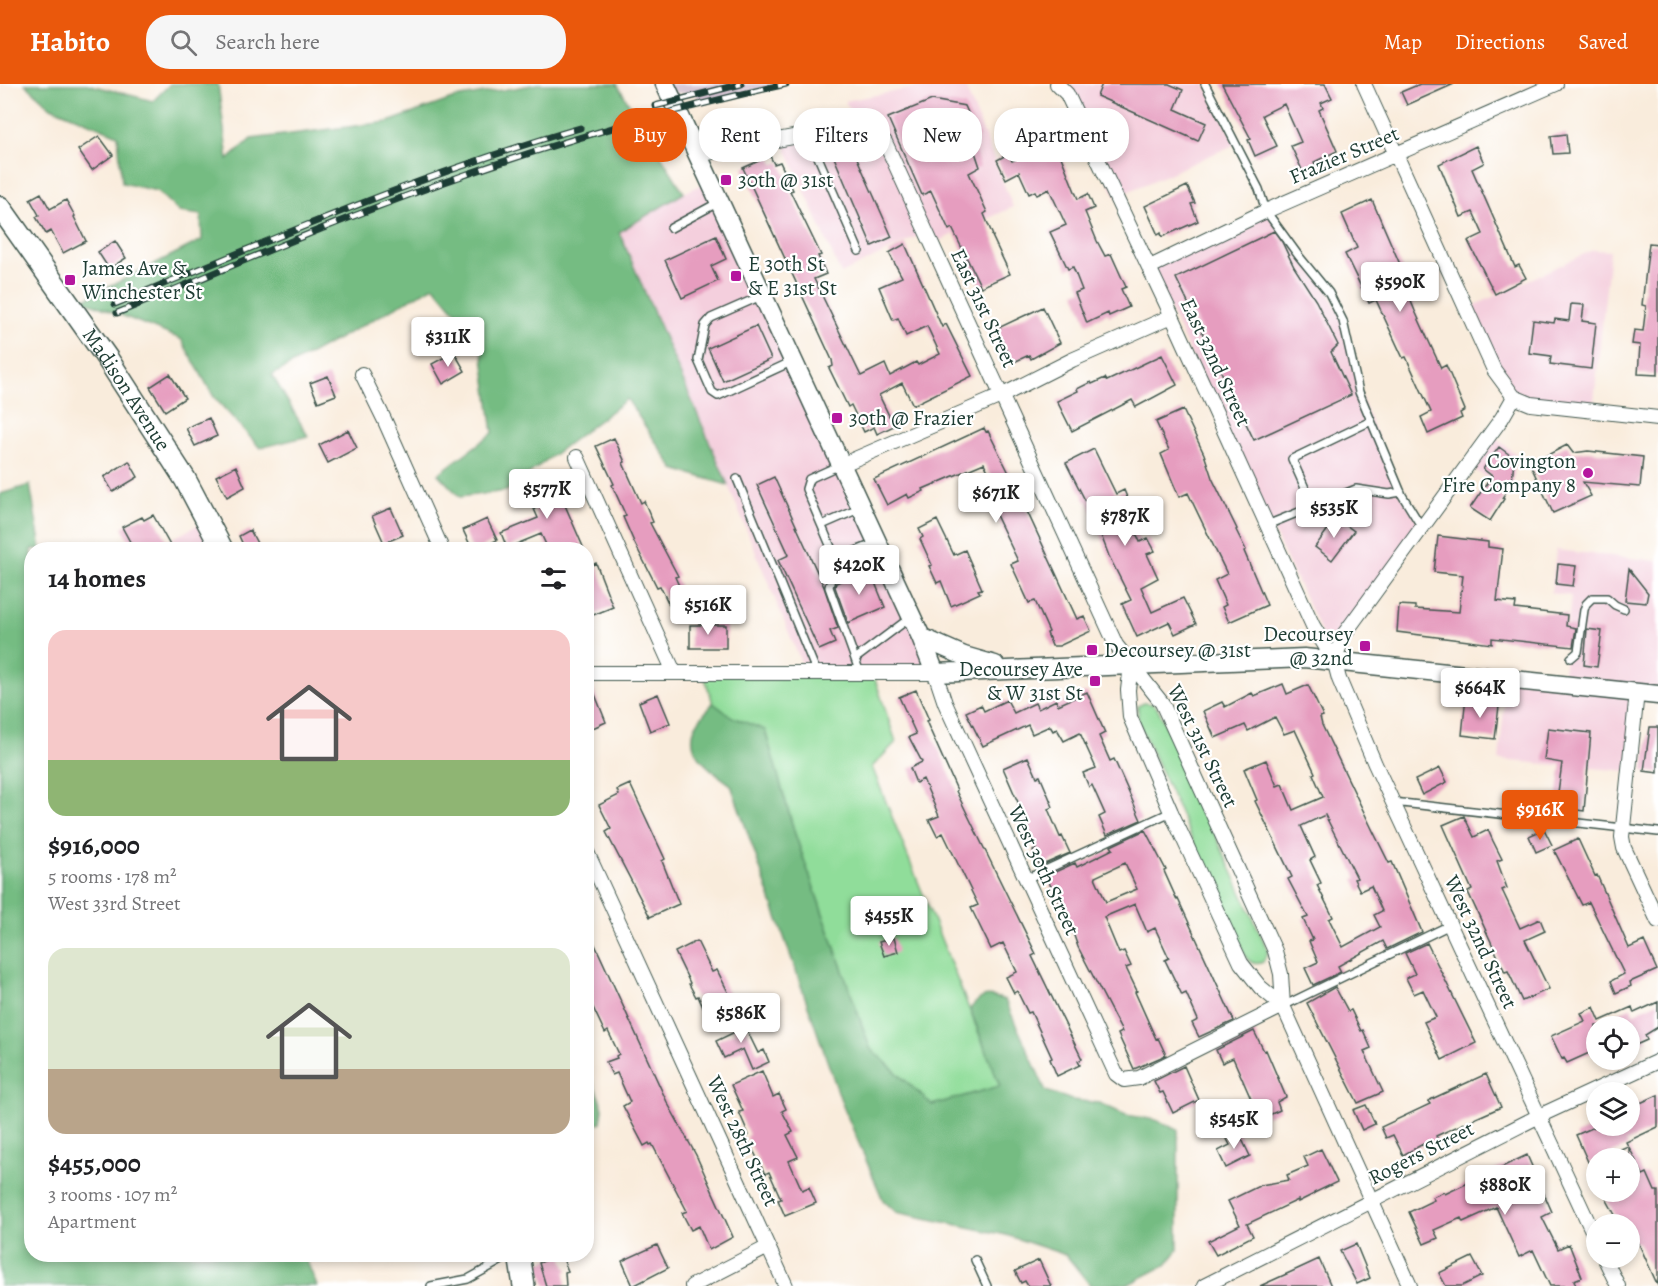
<!DOCTYPE html>
<meta charset="utf-8">
<style>
:root{--surface:#fff;--page:#f6f6f6;--text:#202124;--muted:#757577;--accent:#ea580c}
body{margin:0;font-family:Alegreya,serif;background:var(--page);color:var(--text);height:100vh;display:flex;flex-direction:column;font-size:22px;white-space:nowrap}
*{box-sizing:border-box;margin:0}
p{font-size:20px;color:var(--muted)}
.icon{flex:none;width:33px;height:33px;fill:none;stroke:currentColor;stroke-width:2;stroke-linecap:round;stroke-linejoin:round}
.map{position:relative;flex:1;overflow:hidden}
.side{position:absolute;left:24px;top:458px;width:570px;height:720px;display:flex;flex-direction:column;background:var(--surface);border-radius:24px;box-shadow:0 3px 9px #0003}
.side>*{flex:none}
.guide{position:absolute;left:612px;top:24px;width:570px;height:54px;display:flex;gap:12px}
.tools{position:absolute;left:1586px;top:932px;display:grid;gap:12px}
.tools a{display:grid;place-items:center;width:54px;height:54px;border-radius:50%;background:var(--surface);box-shadow:0 3px 9px #0003;font-size:30px}
.price{position:absolute;translate:-50% -51px;padding:0 14px;border-radius:6px;background:#fff;color:#222;font-size:20px;line-height:39px;filter:drop-shadow(0 2px 3px #0008)}
.price::after{content:'';position:absolute;left:50%;top:36px;width:18px;height:14px;margin-left:-9px;background:inherit;clip-path:polygon(0 0,100% 0,50% 100%)}
.price.selected{background:var(--accent);color:#fff}
ul{padding:0;list-style:none}
li{display:grid;align-content:center;gap:12px;height:318px;padding:0 24px}
li span{display:grid;place-items:center;height:186px;border-radius:18px;color:#555}
li>.icon{margin-inline-start:auto}
span .icon{width:108px;height:108px;fill:#fffc;stroke-width:1}
li b{font-size:26px}
h2{display:flex;justify-content:space-between;align-items:center;height:72px;padding:0 24px;font-size:26px}
.pill{padding:0 21px;border-radius:24px;background:var(--surface);box-shadow:0 3px 9px #0003;font-size:21px;line-height:54px}
.pill.selected{background:var(--accent);color:#fff}
header{display:flex;align-items:center;gap:36px;box-sizing:border-box;height:84px;padding:0 30px;background:var(--accent);color:#fff}
header strong{font-size:28px}
nav{display:flex;gap:33px;margin-inline-start:auto;font-size:21px}
.search{width:420px;height:54px;background:var(--page);display:flex;align-items:center;gap:15px;box-sizing:border-box;padding:0 21px;border-radius:24px;color:var(--muted);font-size:22px}
.map>svg:first-child{display:block}
.built{fill:#f4cfdd}
.industrial{fill:#d0bdcd}
.green{fill:#90dd9a;stroke:#588d67;stroke-width:1.5}
.forest{fill:#74bc82;stroke:#4a7c5b;stroke-width:1.5}
.building{fill:#e69dbf;fill-rule:evenodd}
.lines{fill:none;stroke-linecap:round;stroke-linejoin:round}
.service-casing{stroke:#40574d;stroke-width:10}
.minor-casing{stroke:#40574d;stroke-width:16}
.secondary-casing{stroke:#40574d;stroke-width:21}
.primary-casing{stroke:#40574d;stroke-width:24}
.service{stroke:#fff;stroke-width:7}
.minor{stroke:#fff;stroke-width:14}
.secondary{stroke:#fff;stroke-width:18}
.primary{stroke:#fff;stroke-width:21}
.rail-casing{stroke:#1f3d34;stroke-width:7}
.rail{stroke:#fff;stroke-width:4.5;stroke-dasharray:14;stroke-linecap:butt}
.poi-dot{fill:#b5179e;stroke:#fff;stroke-width:2}
.labels{text-anchor:middle;dominant-baseline:central;stroke-width:4.5;stroke-linejoin:round;paint-order:stroke}
.street-label{font-size:21px;fill:#1f3d34;stroke:#fff}
.poi-label{font-size:21px;fill:#1f3d34;stroke:#fff;text-anchor:start}
</style>
<header>
<strong>Habito</strong>
<div class="search"><svg class="icon" aria-label="search" viewBox="0 0 24 24"><circle cx="10" cy="10" r="6"/><path d="M15 15l6 6"/></svg>Search here</div>
<nav><a>Map</a><a>Directions</a><a>Saved</a></nav>
</header>
<div class="map">
<svg width="1658" height="1202" viewBox="0 0 1658 1202">
<rect width="100%" height="100%" fill="#fff"/>
<filter id="ink" filterUnits="userSpaceOnUse"><feTurbulence type="fractalNoise" baseFrequency=".0167" numOctaves="2"/><feDisplacementMap in="SourceGraphic" scale="12" xChannelSelector="R" yChannelSelector="G"/><feConvolveMatrix kernelMatrix="1 2 1 2 8 2 1 2 1" color-interpolation-filters="sRGB"/></filter>
<filter id="wash" filterUnits="userSpaceOnUse"><feTurbulence type="fractalNoise" baseFrequency=".008" numOctaves="4" result="noise"/><feDisplacementMap in="SourceGraphic" scale="24" xChannelSelector="R" yChannelSelector="G"/><feGaussianBlur stdDeviation="1.35" result="paint"/><feColorMatrix in="noise" values="0 0 0 0 0 0 0 0 0 0 0 0 0 0 0 0 0 1.4 0 .05"/><feComposite in="paint" operator="in"/></filter>
<g filter="url(#wash)">
<rect width="100%" height="100%" fill="#f9ecdc"/>
<path class="built" d="M935,0H964L1013,123L932,160L926,148L841,190L782,55L858,42L845,17Z
M1074,0H1205L1236,60L1116,113L1062,5Z
M709,97L935,589L805,588L728,401L618,148L684,109Z
M1266,127L1329,209L1343,237L1359,308L1402,411L1421,442L1334,576L1150,183Z
M1593,166L1610,167L1593,326L1514,313L1467,225Z
M1490,350L1516,370L1512,410L1467,381Z
M207,436L222,465H153Z
M1556,466L1658,477V611L1638,608L1628,687L1499,676L1507,594L1562,600L1571,512L1551,509Z"/>
<path class="industrial" d="M665,0H786L701,20L696,10L670,8Z"/>
<path class="green" d="M703,589H873L896,658L872,683L1000,1002L932,1021L870,964L795,750L765,647L732,633L713,619Z
M1144,619L1153,620L1158,625L1268,867L1263,878C1256,881 1250,879 1246,873L1138,637V622Z"/>
<path class="forest" d="M25,0H87L153,17L170,0H218L228,76L251,55L388,38L455,14L538,0H617L684,109L619,148L728,401L674,385L627,315L506,407L460,413L438,390L493,349L481,258L434,202L272,291L308,352L260,364L214,313L181,255L83,216L202,156L201,131L179,128L157,107L122,99L118,51L51,23Z
M30,401L41,465H32V1170H304L317,1202H0V410Z
M713,619L732,633L765,646L795,750L870,964L932,1021L1000,1002L970,925C982,910 986,910 1005,916L1046,1007L1072,1016L1099,1019L1126,1031L1156,1036L1178,1046V1166L1166,1181L1129,1200L1090,1201L1066,1171L1006,1151L896,1128L883,1116L843,1022L731,701C714,688 686,671 694,646C697,637 707,627 713,619Z
M587,984L603,1024L601,1038L587,1044Z"/>
<g id="blocks">
<path class="building" d="M1102,0H1169L1183,6L1175,25L1206,39L1198,57L1097,12Z
M1222,0H1325L1332,14L1321,19L1323,24L1319,26L1337,67L1314,78L1316,82L1303,88L1291,62L1301,58L1284,20L1262,31L1277,62L1255,72L1248,56L1251,55Z
M1420,0H1454L1407,21L1401,8Z
M932,16L965,22L979,53L971,56L980,83L969,89L987,128L984,130L993,152H992L1010,190L981,203L952,144L949,146L931,107L922,111L888,34Z
M1566,50L1568,69L1553,70L1551,52Z
M99,52L113,71L92,86L78,66Z
M849,56L892,153L872,162L830,64Z
M1055,58L1078,115L1088,110L1094,124L1085,128L1097,157L1105,172L1111,170L1126,203L1121,205L1129,223L1109,232L1108,229L1087,239L1075,209L1082,206L1073,183L1068,185L1050,148L1066,141L1049,105L1037,111L1035,107L1029,110L1019,88L1006,95L997,76L1008,70L1012,77Z
M1476,62L1484,79L1472,85L1515,183L1519,181L1526,194L1495,210L1468,157L1483,150L1473,128L1461,133L1439,80Z
M770,72L774,80L780,78L793,106L790,107L821,171L818,172L826,190L814,195L861,292L885,280L890,292L916,278L918,281L940,270L927,242L906,252L898,234L893,236L879,203L902,193L889,169L905,160L942,243L946,240L972,292L913,321L902,299L879,311L894,342L877,350L874,343L864,348L851,321L848,323L829,284L833,282L832,276L743,84Z
M1187,102L1195,119L1191,120L1198,137L1162,153L1161,149L1158,151L1145,122Z
M41,109L50,125L66,116L75,132L74,133L86,157L63,169L51,147L46,150L36,133L39,131L30,115Z
M1372,116L1409,201L1405,203L1415,227L1441,284L1446,281L1465,326L1460,329L1462,334L1428,350L1421,333L1431,328L1406,273L1403,274L1376,216L1369,219L1345,170L1357,164L1342,130Z
M1274,147L1282,158L1294,183L1316,217L1338,261L1331,268L1351,311L1254,356L1176,194Z
M716,152L726,175L711,182L718,197L682,214L665,176Z
M115,157L126,174L109,185L98,168Z
M1649,159L1658,160V291L1638,290L1640,261L1632,260L1634,246L1643,247L1646,222L1642,221Z
M1571,220L1584,221L1582,237L1596,239L1591,285L1550,280L1551,272L1529,269L1533,236L1554,239L1555,235L1569,237Z
M1043,223L1060,259L1031,275L1029,271L1012,279L996,245Z
M756,242L771,275L723,297L708,264Z
M454,268L465,287L443,300L432,280Z
M1162,271L1177,301L1136,323L1132,316L1072,347L1057,317L1078,307L1077,305L1091,298L1092,300L1105,294L1107,297Z
M170,290L185,314L165,327L150,303Z
M328,292L336,311L318,318L310,299Z
M1183,326L1204,370L1212,394L1237,445L1236,446L1246,466L1244,467L1267,521L1229,538L1222,523L1226,521L1215,496L1227,490L1188,409L1179,413L1161,370L1169,366L1156,338Z
M209,334L217,352L195,362L186,344Z
M984,344L986,348L988,347L1013,397L1077,535L1084,532L1091,547L1059,562H1052L1047,549L1049,548L1035,517L1029,519L1011,480L1018,477L984,406L995,401L984,379L923,405L924,407L909,414L907,410L887,421L874,395Z
M348,346L357,364L328,379L319,361Z
M614,354L625,378L623,379L641,419L644,417L653,438L650,439L678,492L675,493L690,526L675,533L660,502L657,503L634,458L623,433L626,432L612,401L614,400L596,362Z
M1567,361L1573,369L1588,367L1643,373L1640,403L1583,398L1591,412L1553,429L1530,380Z
M1499,363L1514,374L1512,399L1502,414L1504,415L1490,437L1470,424L1492,392L1483,385Z
M1094,365L1116,410L1124,406L1131,423L1126,425L1140,458L1148,454L1155,467L1147,470L1158,494L1141,503L1152,528L1183,514L1196,540L1175,550L1169,538L1137,553L1122,520L1131,516L1109,472L1088,417L1086,418L1066,379Z
M129,377L138,393L113,408L104,393Z
M236,382L245,403L227,413L216,392Z
M551,389L584,465H548L541,450L507,464L501,449L538,434L534,425L539,422L529,400Z
M774,393L824,503L838,544L830,547L835,559L819,566L778,476L789,471L757,401Z
M391,424L403,451L384,459L372,432Z
M153,431L172,465H134L122,443L142,433L144,436Z
M1336,434L1354,447L1332,476L1315,463Z
M487,435L497,456L479,465H472L463,446Z
M937,436L954,471L965,466L982,505L978,506L980,509L951,522L941,497L937,499L929,482L932,481L920,455L923,453L919,445Z
M250,446L260,465H245L239,452Z
M1438,452L1488,458V463L1503,465L1497,517L1516,519L1515,525L1567,531L1566,542L1576,544L1573,563L1492,554V560L1397,548L1399,521L1415,522V525L1459,528L1463,491L1434,488Z
M596,479L613,523L586,534V484Z
M1558,480L1576,482L1573,502L1556,500Z
M869,484L885,523L848,539L835,503L836,499Z
M1629,485L1648,509L1646,519L1625,517Z
M690,541H726V564H690Z
M1587,545L1602,547L1597,583L1584,581Z
M586,598H590L606,638L586,647Z
M1283,600L1287,610L1308,601L1323,632L1320,633L1322,641L1374,749L1389,779L1392,778L1422,848L1387,865L1383,857L1338,882L1341,888L1313,901L1305,884L1318,878L1309,857L1313,856L1303,835L1308,833L1288,795L1292,793L1255,717L1257,716L1244,685L1266,676L1277,702L1282,700L1293,726L1323,713L1313,690L1315,689L1295,646L1284,650L1275,633L1248,647L1245,641L1215,654L1203,627L1222,618L1225,623L1252,609L1254,612ZM1325,731L1357,794L1354,795L1360,807L1371,802L1382,827L1374,831L1380,843L1343,863L1329,835L1333,833L1317,801L1321,799L1310,776L1315,773L1301,742Z
M916,606L929,636L926,637L957,706L956,707L1036,870L1032,872L1082,975L1078,977L1080,981L1057,992L1050,975L1052,974L1031,928L1028,929L1017,907L1014,909L1006,893L1017,888L1003,859L991,865L971,824L978,821L943,749L937,752L929,736L939,732L923,695L916,699L910,684L922,678L909,653L916,650L899,613Z
M1087,608L1105,649L1099,652L1110,677L1114,675L1141,736L1107,751L1099,733L1105,730L1092,701L1089,703L1083,689L1096,684L1080,649L1064,657L1057,645L1053,647L1050,642L1032,650L1028,641L983,662L966,628L981,621L984,627L1007,616L1014,629L1035,619L1038,625L1056,616L1058,621Z
M658,610L670,639L650,647L639,618Z
M1466,612L1479,613V619L1499,622L1495,655L1462,651Z
M1650,643H1658V689L1644,687Z
M1548,644L1591,649L1584,727L1556,723L1562,679L1544,676Z
M1028,673L1037,693L1040,692L1046,706L1053,723L1048,725L1060,753L1062,752L1070,769L1040,782L1033,767L1036,765L1026,739H1027L1003,684Z
M1440,684L1447,698L1422,711L1415,696Z
M630,700L665,775L662,777L679,820L650,833L606,748L611,745L599,721L619,711L617,706Z
M1464,732L1474,753L1488,746L1493,757L1502,775L1497,777L1507,804L1502,806L1520,844L1540,835L1545,847L1525,856L1549,905L1522,917L1508,887L1505,888L1468,808L1472,806L1443,741Z
M1544,745L1552,761L1536,768L1529,752Z
M1145,746L1166,786L1164,787L1177,816L1178,815L1234,937L1199,953L1192,939L1198,936L1186,909L1182,911L1165,876L1169,874L1155,844L1147,848L1135,820L1104,833L1119,869L1124,867L1131,882L1126,884L1137,907L1135,908L1156,955L1158,954L1166,971L1134,985L1118,950L1122,948L1078,863L1061,815L1058,817L1046,792L1075,779L1077,783L1113,765L1111,762ZM1125,779L1137,805L1106,818L1095,793Z
M1578,755L1595,792L1597,791L1629,864L1644,857L1657,886L1630,898L1631,902L1616,909L1611,897L1624,890L1589,818L1582,821L1554,766Z
M586,841L667,1018L696,1071L733,1153L709,1166L699,1142L691,1146L682,1129L687,1127L652,1060L650,1061L649,1059L644,1062L623,1022L630,1018L617,989L612,991L606,978L617,974L616,972L619,970L608,947L605,949L589,915L592,914L586,902Z
M894,854L898,868L884,872L879,858Z
M697,857L712,888L717,886L733,918L706,930L698,912L696,913L689,900L690,899L675,868Z
M1427,859L1476,959L1442,976L1424,938L1436,933L1423,906L1414,910L1406,894L1415,890L1405,869Z
M1335,903L1348,927L1351,926L1361,947L1363,946L1371,964L1364,967L1383,1008L1358,1019L1307,919Z
M1658,918V943L1645,951L1647,956L1629,964V942H1596V966L1567,979L1564,974L1562,975L1551,952L1585,937L1581,929L1594,923L1600,937L1632,923L1634,929Z
M738,928L758,969L764,966L769,978L752,986L743,965L724,974L716,957L735,948L728,932Z
M1254,947L1264,967L1266,966L1286,1013L1277,1018L1280,1026L1267,1032L1265,1026L1255,1031L1248,1017L1251,1015L1233,974L1222,979L1216,966Z
M1184,982L1199,1016L1173,1029L1163,1008L1160,1009L1154,997Z
M762,987L773,1013L779,1010L786,1025L782,1027L793,1048L787,1051L798,1073L789,1077L802,1106L809,1103L816,1119L785,1132L778,1116L781,1115L769,1088L765,1090L746,1052L749,1051L739,1028L743,1027L731,1001Z
M1486,990L1501,1023L1436,1052L1438,1057L1425,1064L1423,1060L1403,1071L1393,1051L1386,1054L1381,1043L1430,1020L1428,1017L1434,1014Z
M1658,1011V1043L1626,1058L1628,1062L1601,1074H1596V1077L1589,1080L1576,1051L1599,1041H1629V1024Z
M1366,1021L1375,1040L1362,1046L1353,1026Z
M1237,1045L1250,1072L1226,1084L1218,1067L1230,1061L1225,1051Z
M1629,1063L1643,1091L1647,1089L1655,1107H1658V1202L1638,1158L1634,1159L1629,1148V1140H1620L1602,1107H1629Z
M1321,1065L1337,1098L1314,1109V1110L1298,1118V1116L1247,1140L1253,1152L1216,1171L1208,1157L1240,1141L1228,1117L1261,1101L1289,1096L1287,1091L1308,1082L1304,1073Z
M1527,1071L1552,1128L1542,1133L1558,1165L1569,1160L1582,1193L1574,1196L1576,1202H1550L1533,1166L1519,1173L1496,1123L1463,1138L1461,1134L1434,1146L1438,1154L1424,1160L1409,1128L1434,1116L1432,1113L1444,1108L1445,1110Z
M1356,1160L1370,1194L1357,1200L1340,1167Z
M657,1161L668,1184L633,1202L622,1177Z
M561,1170L568,1187L565,1188L566,1202H546L539,1179Z
M1472,1173L1482,1192L1462,1202H1446L1439,1189Z
M1319,1175L1331,1202H1260L1291,1188Z
M1039,1176L1051,1202H1028L1025,1197L1021,1199L1015,1187Z"/>
</g>
</g>
<g filter="url(#ink)">
<use href="#blocks" fill-opacity="0" stroke="#40574d" stroke-width="1.5"/>
<g class="lines">
<g class="service-casing">
<path id="service" d="M1205,0L1259,105L1266,127L1298,171L1329,209L1343,237L1359,308L1402,411L1421,442
M808,50L859,167
M671,144L719,118
M761,212L711,234L705,241L698,276L712,308L718,312L793,277
M737,395L817,589
M1313,422L1292,375L1371,337
M822,441L861,424
M1267,441L1356,405L1389,410L1401,408
M836,475L806,405L809,395L840,381
M1571,574L1578,568L1584,526L1586,520L1592,514H1607L1615,521L1624,525
M855,575L911,533
M860,589L829,503L836,475L876,459
M1393,718L1658,748
M1026,795L1171,728
M1283,922L1450,841
M975,1176L987,1202
M431,1202L468,1195L513,1170"/>
</g>
<g class="minor-casing">
<path id="minor" d="M1057,0L1067,10L1172,232L1313,542L1334,576L1339,595L1375,680L1596,1155
M1364,0L1494,286L1514,313
M697,71L836,45C858,43 867,42 885,58L1116,561L1162,619L1275,867L1281,890L1283,922L1410,1202
M1150,183L1266,127L1556,0
M362,290L384,335L442,465
M1514,313L1531,320L1658,334
M577,373L674,588
M841,381L1001,312L1072,276L1172,232
M1334,576L1345,549L1502,334L1514,313
M1131,581L1128,606L1130,633L1171,728L1241,879L1260,903L1283,922
M586,589H935L945,619L1116,990L1124,996L1139,994L1283,922
M1637,608L1622,753L1624,764L1658,837
M586,766L786,1202
M1604,1173L1618,1202
M692,1202L768,1163
M1204,1202L1539,1032L1658,977"/>
</g>
<g class="secondary-casing">
<path id="secondary" d="M665,0L921,553L935,589L1304,574L1658,611
M921,553L964,572L995,581"/>
</g>
<g class="primary-casing">
<g id="primary">
<path id="s1" d="M0,123L107,274L185,395L222,465"/>
<path d="M519,1170L524,1202"/>
</g>
</g>
<use href="#service" class="service"/>
<use href="#minor" class="minor"/>
<use href="#secondary" class="secondary"/>
<use href="#primary" class="primary"/>
<g class="rail-casing">
<path id="rail" d="M655,22L741,0
M115,220C269,157 421,90 580,44
M117,229C231,183 343,133 459,93C566,55 675,25 786,0"/>
</g>
<use href="#rail" class="rail"/>
</g>
</g>
<g class="poi-dot">
<rect x="720" y="90" width="12" height="12" rx="3"/>
<rect x="730" y="186" width="12" height="12" rx="3"/>
<rect x="64" y="190" width="12" height="12" rx="3"/>
<rect x="831" y="328" width="12" height="12" rx="3"/>
<circle cx="1588" cy="389" r="6"/>
<rect x="1359" y="556" width="12" height="12" rx="3"/>
<rect x="1086" y="560" width="12" height="12" rx="3"/>
<rect x="1089" y="591" width="12" height="12" rx="3"/>
</g>
<g class="labels">
<g class="street-label">
<text transform="translate(1344 71) rotate(-23)">Frazier Street</text>
<text transform="translate(984 224) rotate(65)">East 31st Street</text>
<text transform="translate(1216 278) rotate(65)">East 32nd Street</text>
<text stroke="none"><textPath href="#s1" startOffset="222">Madison Avenue</textPath></text>
<text transform="translate(1203 662) rotate(64)">West 31st Street</text>
<text transform="translate(1044 786) rotate(65)">West 30th Street</text>
<text transform="translate(1481 858) rotate(65)">West 32nd Street</text>
<text transform="translate(743 1057) rotate(65)">West 28th Street</text>
<text transform="translate(1421 1069) rotate(-27)">Rogers Street</text>
</g>
<g class="poi-label">
<text x="738" y="96">30th @ 31st</text>
<text x="748" y="180">E 30th St<tspan x="748" dy="24">&amp; E 31st St</tspan></text>
<text x="82" y="184">James Ave &amp;<tspan x="82" dy="24">Winchester St</tspan></text>
<text x="849" y="334">30th @ Frazier</text>
<text x="1576" y="377" text-anchor="end">Covington<tspan x="1576" dy="24">Fire Company 8</tspan></text>
<text x="1353" y="550" text-anchor="end">Decoursey<tspan x="1353" dy="24">@ 32nd</tspan></text>
<text x="1104" y="566">Decoursey @ 31st</text>
<text x="1083" y="585" text-anchor="end">Decoursey Ave<tspan x="1083" dy="24">&amp; W 31st St</tspan></text>
</g>
</g>
</svg>
<div class="tools">
<a><svg class="icon" aria-label="locate" viewBox="0 0 24 24"><circle cx="12" cy="12" r="6"/><path d="M12 2v4M12 18v4M2 12h4M18 12h4"/></svg></a>
<a><svg class="icon" aria-label="layers" viewBox="0 0 24 24"><path d="M12 4l9 5-9 5-9-5zM3 14l9 5 9-5"/></svg></a>
<a>+</a>
<a>−</a>
</div>
<b class="price" style="left:1400px;top:229px">$590K</b>
<b class="price" style="left:448px;top:284px">$311K</b>
<b class="price" style="left:547px;top:436px">$577K</b>
<b class="price" style="left:996px;top:440px">$671K</b>
<b class="price" style="left:1334px;top:455px">$535K</b>
<b class="price" style="left:1125px;top:463px">$787K</b>
<b class="price" style="left:859px;top:512px">$420K</b>
<b class="price" style="left:708px;top:552px">$516K</b>
<b class="price" style="left:1480px;top:635px">$664K</b>
<b class="price selected" style="left:1540px;top:757px">$916K</b>
<b class="price" style="left:889px;top:863px">$455K</b>
<b class="price" style="left:741px;top:960px">$586K</b>
<b class="price" style="left:1234px;top:1066px">$545K</b>
<b class="price" style="left:1505px;top:1132px">$880K</b>
<div class="guide">
<a class="pill selected">Buy</a>
<a class="pill">Rent</a>
<a class="pill">Filters</a>
<a class="pill">New</a>
<a class="pill">Apartment</a>
</div>
<section class="side">
<h2>14 homes<svg class="icon" aria-label="filters" viewBox="0 0 24 24"><path d="M4 7h16M4 17h16"/><circle cx="9" cy="7" r="2"/><circle cx="15" cy="17" r="2"/></svg></h2>
<ul>
<li><span style="background:linear-gradient(#f6c9c9 70%,#8fb573 0)"><svg class="icon" aria-label="home" viewBox="0 0 24 24"><path d="M3 11l9-7 9 7M6 9v11h12V9"/></svg></span><div><b>$916,000</b><p>5 rooms · 178 m²</p><p>West 33rd Street</p></div></li>
<li><span style="background:linear-gradient(#dfe7d0 65%,#b9a48a 0)"><svg class="icon" aria-label="home" viewBox="0 0 24 24"><path d="M3 11l9-7 9 7M6 9v11h12V9"/></svg></span><div><b>$455,000</b><p>3 rooms · 107 m²</p><p>Apartment</p></div></li>
</ul>
</section>
</div>
